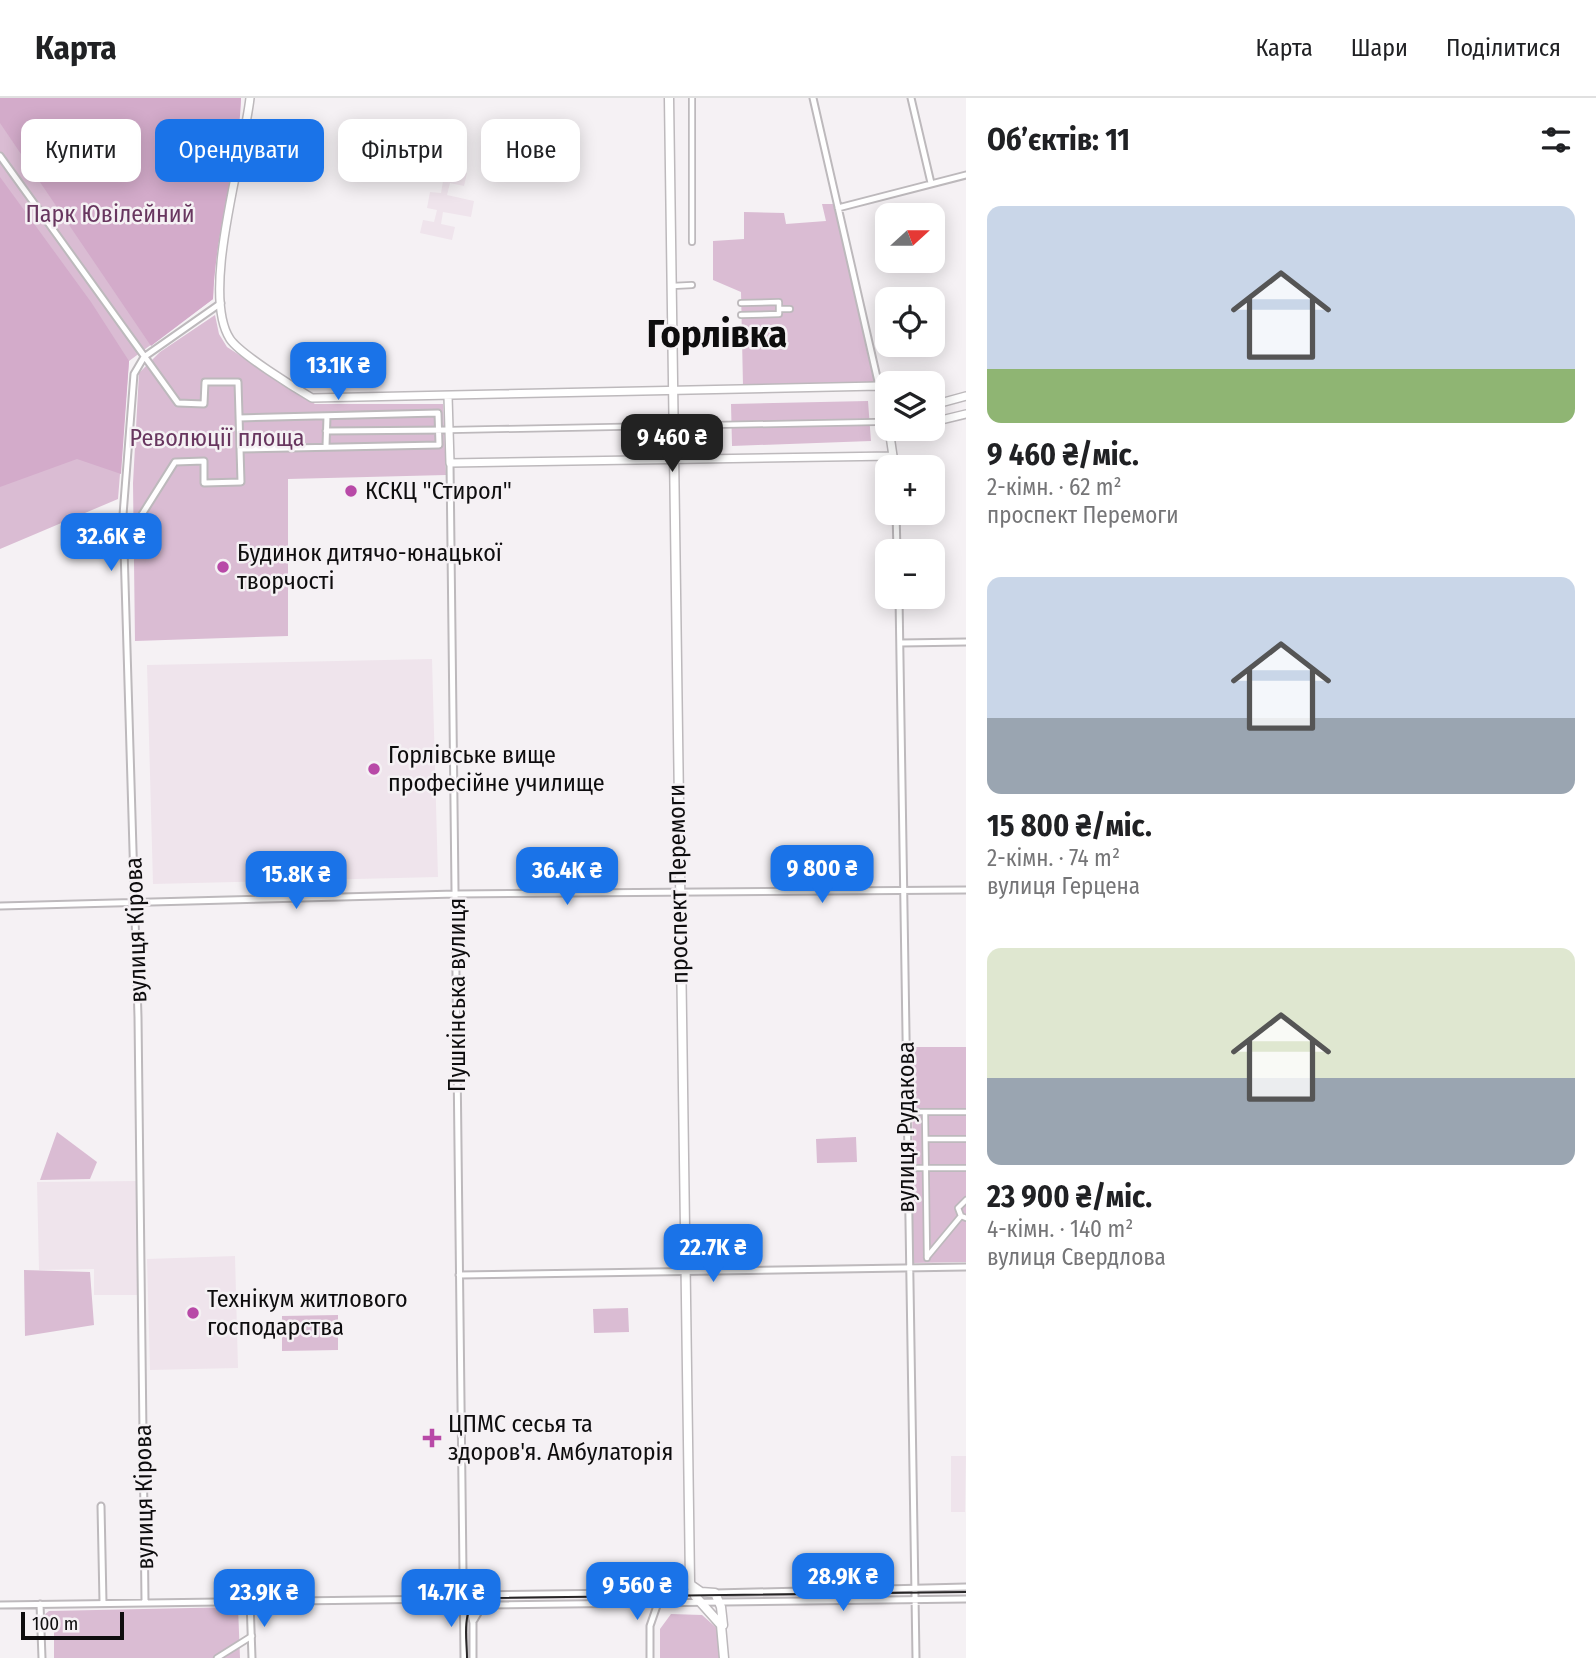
<!DOCTYPE html>
<html lang="uk">
<meta charset="utf-8">
<style>
:root{--surface:#fff;--page:#f2f2f2;--text:#202124;--muted:#757577;--line:#e0e0e0;--accent:#1a73e8}
body{margin:0;font-family:"Fira Sans Condensed",sans-serif;background:var(--page);color:var(--text);height:100vh;display:flex;flex-direction:column;font-size:26px;white-space:nowrap}
*{box-sizing:border-box;margin:0}
p{font-size:23px;color:var(--muted)}
.icon{flex:none;width:38px;height:38px;fill:none;stroke:currentColor;stroke-width:2;stroke-linecap:round;stroke-linejoin:round}
.map{position:relative;flex:1;overflow:hidden}
.side{display:flex;flex-direction:column;background:var(--surface);width:630px}
.side>*{flex:none}
.hud{position:absolute;left:21px;top:21px;width:665px;height:63px;display:flex;gap:14px}
.needle{width:46px;rotate:69deg}
.fabs{position:absolute;left:875px;top:105px;display:grid;gap:14px}
.fabs a{display:grid;place-items:center;width:70px;height:70px;border-radius:14px;background:var(--surface);box-shadow:0 4px 18px #0003;font-size:35px}
.scale{position:absolute;left:21px;bottom:18px;width:103px;box-sizing:border-box;padding-left:7px;border:4px solid #0e0d0e;border-top:0;font-size:19px;line-height:24px;white-space:nowrap;color:#0e0d0e;-webkit-text-stroke:5px #f5f1f4;paint-order:stroke}
.price{position:absolute;translate:-50% -60px;padding:0 16px;border-radius:14px;background:var(--accent);color:#fff;font-size:23px;line-height:46px;filter:drop-shadow(0 2px 4px #0008)}
.price::after{content:'';position:absolute;left:50%;top:42px;width:21px;height:16px;margin-left:-10px;background:inherit;clip-path:polygon(0 0,100% 0,50% 100%)}
.price.active{background:#222;color:#fff}
ul{padding:0;list-style:none}
li{display:grid;align-content:center;gap:14px;height:371px;padding:0 21px}
li span{display:grid;place-items:center;height:217px;border-radius:14px;color:#555}
li>.icon{margin-inline-start:auto}
span .icon{width:126px;height:126px;fill:#fffc;stroke-width:1}
li b{font-size:30px}
h2{display:flex;justify-content:space-between;align-items:center;height:84px;padding:0 21px;font-size:30px}
.tag{padding:0 24px;border-radius:14px;background:var(--surface);box-shadow:0 4px 18px #0003;font-size:24px;line-height:63px}
.tag.active{background:var(--accent);color:#fff}
header{display:flex;align-items:center;gap:42px;box-sizing:border-box;height:98px;padding:0 35px;background:var(--surface);border-bottom:2px solid var(--line)}
header strong{font-size:33px}
nav{display:flex;gap:38px;margin-inline-start:auto;font-size:24px}
main{display:flex;flex:1;min-height:0}
.map>svg:first-child{display:block}
.built{fill:#efe4ec}
.green{fill:#dabcd3}
.forest{fill:#d3abca}
.lines{fill:none;stroke-linecap:round;stroke-linejoin:round}
.pedestrian-casing{stroke:#bdb9bc;stroke-width:8}
.minor-casing{stroke:#bdb9bc;stroke-width:9}
.tertiary-casing{stroke:#bdb9bc;stroke-width:10}
.secondary-casing{stroke:#bdb9bc;stroke-width:11}
.pedestrian{stroke:#fff;stroke-width:4.5}
.minor{stroke:#fff;stroke-width:5}
.tertiary{stroke:#fff;stroke-width:7}
.secondary{stroke:#fff;stroke-width:8}
.tram{stroke:#282627;stroke-width:2}
.poi-dot{fill:#b849a7;stroke:#f5f1f4;stroke-width:2.5}
.labels{text-anchor:middle;dominant-baseline:central;stroke-width:5;stroke-linejoin:round;paint-order:stroke}
.park-label{font-size:24px;fill:#68365f;stroke:#f5f1f4}
.poi-label{font-size:24px;fill:#0e0d0e;stroke:#f5f1f4;text-anchor:start}
.street-label{font-size:24px;fill:#0e0d0e;stroke:#f5f1f4}
.town-label{font-size:38px;font-weight:bold;fill:#0e0d0e;stroke:#f5f1f4}
</style>
<header>
<strong>Карта</strong>
<nav><a>Карта</a><a>Шари</a><a>Поділитися</a></nav>
</header>
<main>
<div class="map">
<svg width="966" height="1560" viewBox="0 0 966 1560">
<rect width="100%" height="100%" fill="#f5f1f4"/>
<path class="built" d="M436,68L467,75L464,88L450,85L447,97L474,103L471,119L443,114L441,126L455,129L452,142L420,135L423,122L434,124L437,112L427,110L430,94L441,95L443,83L434,81Z
M432,561L438,779L153,786L147,567Z
M138,1083L140,1197H94V1171L39,1172L37,1084Z
M235,1158L238,1270L150,1272L147,1161Z
M951,1358H966L965,1414H951Z"/>
<path class="green" d="M0,0H241C236,68 215,133 213,201L129,263L118,401L0,451Z
M822,106H839L880,286L743,288L741,194L713,182V143L744,141V114L784,115L786,126L826,123Z
M215,217L219,236L227,249L315,306H443L446,377L288,381V538L135,543L133,385L139,275L160,254Z
M868,303L871,343L732,348L731,306Z
M912,949H966V1164L913,1165Z
M57,1034L97,1064L90,1081L40,1082Z
M856,1039L857,1064L817,1065L816,1041Z
M24,1172L90,1174L94,1227L25,1238Z
M628,1210L629,1234L594,1235L593,1211Z
M338,1217V1252L282,1253V1218Z
M238,1509L240,1560H54V1534L44,1528V1517L49,1513Z
M671,1516L702,1517L719,1532L720,1560H660V1531Z"/>
<path class="forest" d="M0,0H241C239,68 215,132 213,201L151,248L0,25Z
M0,79L91,204L129,263L121,376L77,361L0,389Z"/>
<g class="lines">
<g class="pedestrian-casing">
<path id="pedestrian" d="M692,0V144
M672,188L692,187
M741,205L779,204V216L741,217
M779,211H790
M450,332L875,324
M906,1014H966
M925,1014L927,1160
M926,1041H966
M908,1070H966
M966,1102L958,1110L961,1118L966,1120
M927,1159L961,1118
M217,1560L252,1538"/>
</g>
<g class="minor-casing">
<path id="minor" d="M813,0L879,288
M911,0L931,85
M0,58L178,305L204,306L205,284H238L241,384L204,385V363L175,364L124,445
M838,110L966,77
M239,320L438,315L439,347L240,351
M326,333L450,332
M326,348L327,318
M893,358L894,369
M450,365C457,764 462,1162 464,1560
M896,415L897,453
M899,499L916,1560
M901,545L966,544
M0,808L456,796L966,792
M459,1177L966,1169
M101,1408L103,1504
M715,1495L966,1489
M454,1500L466,1497L696,1494
M250,1502L252,1560
M145,1503L138,919L123,417L134,276L144,259L221,205
M468,1503L473,1525V1560
M40,1506L42,1560
M0,1507L451,1501L488,1507L966,1501
M474,1522L481,1510L488,1507
M650,1560V1528L659,1502"/>
</g>
<g class="tertiary-casing">
<path id="tertiary" d="M250,0C244,56 200,195 230,241C240,256 295,290 312,300L879,288L887,324
M448,298L450,365L893,358L889,331
M933,307L966,298
M933,324L966,316
M890,334L903,331"/>
</g>
<g class="secondary-casing">
<path id="secondary" d="M669,0L690,1484L695,1498L721,1527L724,1560
M691,1487L701,1494L715,1495L721,1509L723,1527"/>
</g>
<use href="#pedestrian" class="pedestrian"/>
<use href="#minor" class="minor"/>
<use href="#tertiary" class="tertiary"/>
<use href="#secondary" class="secondary"/>
<path class="tram" d="M467,1560C467,1538 459,1506 486,1500L966,1494"/>
</g>
<g class="poi-dot">
<circle cx="351" cy="393" r="7"/>
<circle cx="223" cy="469" r="7"/>
<circle cx="374" cy="671" r="7"/>
<circle cx="193" cy="1215" r="7"/>
<path d="M428.5 1329.5h7v7h7v7h-7v7h-7v-7h-7v-7h7z"/>
</g>
<g class="labels">
<g class="park-label">
<text x="110" y="116">Парк Ювілейний</text>
<text x="217" y="340">Революції площа</text>
</g>
<g class="poi-label">
<text x="365" y="393">КСКЦ "Стирол"</text>
<text x="237" y="455">Будинок дитячо-юнацької<tspan x="237" dy="28">творчості</tspan></text>
<text x="388" y="657">Горлівське вище<tspan x="388" dy="28">професійне училище</tspan></text>
<text x="207" y="1201">Технікум житлового<tspan x="207" dy="28">господарства</tspan></text>
<text x="448" y="1326">ЦПМС сесья та<tspan x="448" dy="28">здоров'я. Амбулаторія</tspan></text>
</g>
<g class="street-label">
<text transform="translate(678 786) rotate(-91)">проспект Перемоги</text>
<text transform="translate(136 832) rotate(-92)">вулиця Кірова</text>
<text transform="translate(457 897) rotate(-90)">Пушкінська вулиця</text>
<text transform="translate(906 1029) rotate(-90)">вулиця Рудакова</text>
<text transform="translate(144 1399) rotate(-91)">вулиця Кірова</text>
</g>
<g class="town-label">
<text x="717" y="236">Горлівка</text>
</g>
</g>
</svg>
<div class="fabs">
<a><svg class="needle" viewBox="-14 -14 28 28"><path d="M0-13l5 13h-10z" fill="#e53935"/><path d="M0 13l5-13h-10z" fill="#757577"/></svg></a>
<a><svg class="icon" aria-label="locate" viewBox="0 0 24 24"><circle cx="12" cy="12" r="6"/><path d="M12 2v4M12 18v4M2 12h4M18 12h4"/></svg></a>
<a><svg class="icon" aria-label="layers" viewBox="0 0 24 24"><path d="M12 4l9 5-9 5-9-5zM3 14l9 5 9-5"/></svg></a>
<a>+</a>
<a>−</a>
</div>
<div class="scale">100 m</div>
<b class="price" style="left:338px;top:304px">13.1K ₴</b>
<b class="price active" style="left:672px;top:376px">9 460 ₴</b>
<b class="price" style="left:111px;top:475px">32.6K ₴</b>
<b class="price" style="left:822px;top:807px">9 800 ₴</b>
<b class="price" style="left:567px;top:809px">36.4K ₴</b>
<b class="price" style="left:296px;top:813px">15.8K ₴</b>
<b class="price" style="left:713px;top:1186px">22.7K ₴</b>
<b class="price" style="left:843px;top:1515px">28.9K ₴</b>
<b class="price" style="left:637px;top:1524px">9 560 ₴</b>
<b class="price" style="left:264px;top:1531px">23.9K ₴</b>
<b class="price" style="left:451px;top:1531px">14.7K ₴</b>
<div class="hud">
<a class="tag">Купити</a>
<a class="tag active">Орендувати</a>
<a class="tag">Фільтри</a>
<a class="tag">Нове</a>
</div>
</div>
<section class="side">
<h2>Об’єктів: 11<svg class="icon" aria-label="filters" viewBox="0 0 24 24"><path d="M4 7h16M4 17h16"/><circle cx="9" cy="7" r="2"/><circle cx="15" cy="17" r="2"/></svg></h2>
<ul>
<li><span style="background:linear-gradient(#c9d6e8 75%,#8fb573 0)"><svg class="icon" aria-label="home" viewBox="0 0 24 24"><path d="M3 11l9-7 9 7M6 9v11h12V9"/></svg></span><div><b>9 460 ₴/міс.</b><p>2-кімн. · 62 m²</p><p>проспект Перемоги</p></div></li>
<li><span style="background:linear-gradient(#c9d6e8 65%,#9aa5b1 0)"><svg class="icon" aria-label="home" viewBox="0 0 24 24"><path d="M3 11l9-7 9 7M6 9v11h12V9"/></svg></span><div><b>15 800 ₴/міс.</b><p>2-кімн. · 74 m²</p><p>вулиця Герцена</p></div></li>
<li><span style="background:linear-gradient(#dfe7d0 60%,#9aa5b1 0)"><svg class="icon" aria-label="home" viewBox="0 0 24 24"><path d="M3 11l9-7 9 7M6 9v11h12V9"/></svg></span><div><b>23 900 ₴/міс.</b><p>4-кімн. · 140 m²</p><p>вулиця Свердлова</p></div></li>
</ul>
</section>
</main>
